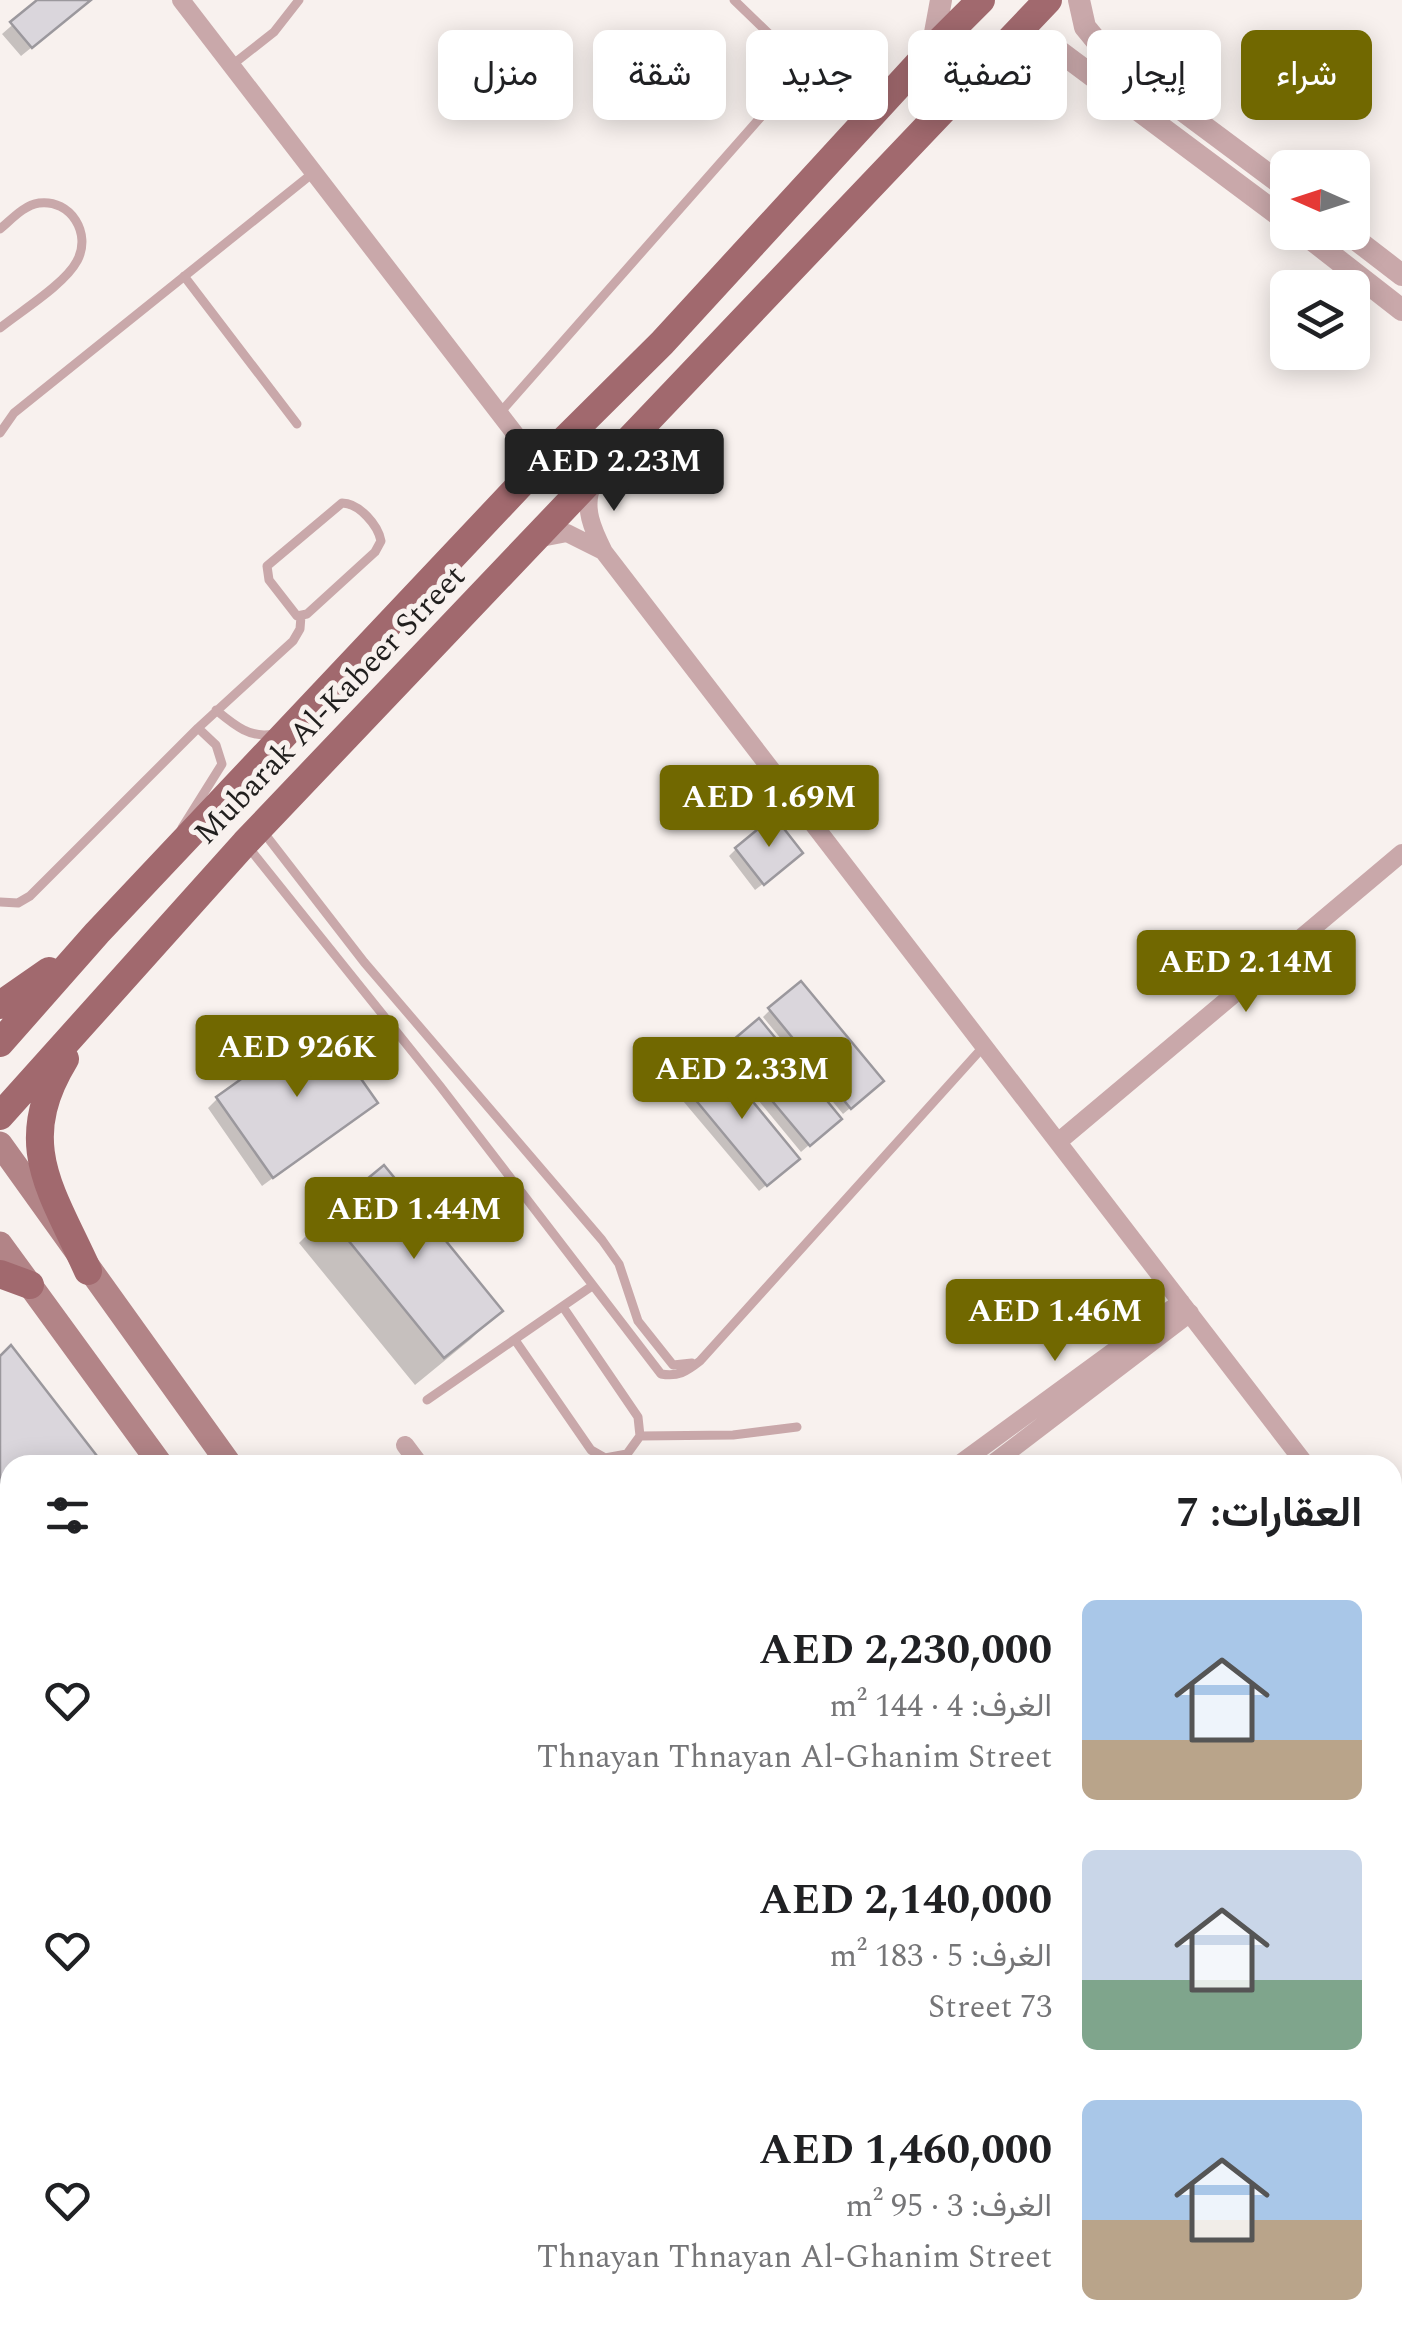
<!DOCTYPE html>
<html lang="ar">
<meta charset="utf-8">
<style>
:root{--surface:#fff;--page:#f6f6f6;--text:#202124;--muted:#757577;--accent:#716800}
body{margin:0;font-family:Spectral,Vazirmatn,serif;background:var(--page);color:var(--text);direction:rtl;height:100vh;display:flex;flex-direction:column;font-size:38px;white-space:nowrap}
*{box-sizing:border-box;margin:0}
p{font-size:32px;color:var(--muted)}
.icon{flex:none;width:55px;height:55px;fill:none;stroke:currentColor;stroke-width:2;stroke-linecap:round;stroke-linejoin:round}
.map{position:relative;flex:1;overflow:hidden;direction:ltr}
.drawer{position:absolute;left:0px;top:1455px;width:1402px;height:890px;display:flex;flex-direction:column;background:var(--surface);border-radius:30px 30px 0 0;box-shadow:0 5px 25px #0003;direction:rtl}
.drawer>*{flex:none}
.top-card{position:absolute;left:30px;top:30px;width:1342px;height:90px;direction:rtl;display:flex;gap:20px}
.needle{width:65px;rotate:273deg}
.controls{position:absolute;left:1270px;top:150px;display:grid;gap:20px}
.controls a{display:grid;place-items:center;width:100px;height:100px;border-radius:15px;background:var(--surface);box-shadow:0 5px 25px #0003;font-size:50px}
.price{position:absolute;translate:-50% -85px;padding:0 22px;border-radius:10px;background:var(--accent);color:#fff;font-size:32px;line-height:65px;filter:drop-shadow(0 2px 5px #0008)}
.price::after{content:'';position:absolute;left:50%;top:60px;width:30px;height:22px;margin-left:-15px;background:inherit;clip-path:polygon(0 0,100% 0,50% 100%)}
.price.current{background:#222;color:#fff}
ul{padding:0;list-style:none}
li{display:flex;align-items:center;gap:30px;height:250px;padding:0 40px}
li span{display:grid;place-items:center;flex:none;width:280px;height:200px;border-radius:15px;color:#555}
li>.icon{margin-inline-start:auto}
span .icon{width:120px;height:120px;fill:#fffc;stroke-width:1}
li b{font-size:42px}
h2{display:flex;justify-content:space-between;align-items:center;height:120px;padding:0 40px;font-size:42px}
.chip{padding:0 35px;border-radius:15px;background:var(--surface);box-shadow:0 5px 25px #0003;font-size:35px;line-height:90px}
.chip.current{background:var(--accent);color:#fff}
.map>svg:first-child{display:block}
.shadow{fill:#0003}
.building{fill:#dad6dc;stroke:#9b989d;stroke-width:2.5}
.lines{fill:none;stroke-linecap:round;stroke-linejoin:round}
.path{stroke:#9f9b98;stroke-width:4;stroke-dasharray:5 5;stroke-linecap:butt}
.service{stroke:#c9a8aa;stroke-width:9}
.minor{stroke:#c9a8aa;stroke-width:18}
.tertiary{stroke:#c9a8aa;stroke-width:22}
.secondary{stroke:#b28487;stroke-width:25}
.primary{stroke:#a1696e;stroke-width:28}
.labels{text-anchor:middle;dominant-baseline:central;stroke-width:10;stroke-linejoin:round;paint-order:stroke}
.street-label{font-size:32px;fill:#211f1e;stroke:#f8f1ee}
</style>
<div class="map">
<svg width="1402" height="2345" viewBox="0 0 1402 2345">
<rect width="100%" height="100%" fill="#f8f1ee"/>
<path class="shadow" d="M41,0H90L21,56L2,34Z
M736,849L793,860L755,890L729,856Z
M770,1010L874,1088L843,1114L763,1017Z
M728,1048L832,1125L801,1152L721,1055Z
M685,1088L790,1166L759,1191L678,1095Z
M217,1099L375,1103L262,1186L208,1108Z
M327,1215L500,1310L471,1339L415,1385L299,1243Z
M0,1359L101,1465H10V1623L0,1615Z
M1402,1804V2025L1392,2028V1808Z
M10,2161V2271L6,2274L10,2278V2335H16L7,2345H0V2171Z
M92,2335H216L227,2345H103Z
M903,2335H973L963,2345H902Z"/>
<path class="building" d="M37,0H91L32,48L10,22Z
M774,816L803,853L764,885L735,848Z
M801,981L884,1081L851,1109L768,1008Z
M759,1018L842,1119L810,1146L726,1046Z
M321,1022L378,1103L273,1178L216,1097Z
M717,1058L800,1159L767,1186L684,1086Z
M384,1165L503,1311L444,1358L326,1213Z
M11,1345L104,1465H10V1605L0,1596V1356Z
M0,1702L10,1711V1746L0,1758Z
M1402,1802V1874L1392,1878V1805Z
M1402,1897V1987L1392,1958V1901Z
M0,1901L10,1910V1926L0,1938Z
M10,2158V2239L0,2230V2169Z
M0,2265L10,2274V2335H19L10,2345H0Z
M112,2335H219L230,2345H123Z"/>
<g class="lines">
<path class="path" d="M0,1857L10,1865
M0,1967L10,1956
M1397,2048L1402,2046
M0,2239L10,2249
M59,2345L69,2335"/>
<path class="service" d="M232,65L274,32L299,0
M0,229C11,220 24,205 39,203C71,199 92,234 77,261C65,284 21,311 0,328
M184,276L297,424
M499,414L789,85L794,75L793,57L734,0
M0,433L14,413L313,173
M342,503C359,503 378,525 381,541L375,552L307,614L297,616L269,580L267,566Z
M216,710C233,724 250,739 273,734
M182,828L222,764L216,745L198,728
M261,829L364,962L602,1240L619,1264L638,1321L673,1365L692,1363
M249,848L440,1086L661,1374C678,1377 686,1372 700,1361L984,1046
M0,902L18,903L30,896L198,728L293,641L300,629L301,616
M515,1340L591,1450L605,1458L627,1454L640,1436L638,1417L563,1307
M427,1400L592,1286
M640,1436L733,1435L797,1427
M0,2111L10,2100
M1392,2296L1402,2292
M302,2335L313,2345
M358,2345L367,2335
M1274,2345L1298,2335"/>
<path class="minor" d="M181,0L539,465
M593,484C582,507 593,530 604,552L1306,1465
M536,539L567,533L603,551
M1058,1142L1402,853
M405,1445L420,1465
M958,1465L1181,1302
M991,1465L1190,1313
M1392,1577L1402,1589"/>
<path class="tertiary" d="M1079,0L1085,27L1108,55L1288,189
M932,49L941,0
M992,62L1030,47L1059,51L1288,222
M1302,232L1402,310
M1346,232L1402,275"/>
<path class="secondary" d="M0,1144L230,1465
M0,1244L161,1465
M885,2335L889,2345"/>
<path class="primary" d="M0,1005L49,971
M0,1043L97,933L539,465L662,343L932,49L981,0
M65,1059C13,1144 52,1191 88,1271
M0,1116L245,843L1048,0
M0,1274L30,1285
M1392,1675L1402,1667
M1392,1744L1402,1737
M540,2345L548,2335
M605,2345L636,2337L684,2341
M805,2345L823,2335"/>
</g>
<g class="labels">
<g class="street-label">
<text transform="translate(330 705) rotate(-46)">Mubarak Al-Kabeer Street</text>
</g>
</g>
</svg>
<div class="controls">
<a><svg class="needle" viewBox="-14 -14 28 28"><path d="M0-13l5 13h-10z" fill="#e53935"/><path d="M0 13l5-13h-10z" fill="#757577"/></svg></a>
<a><svg class="icon" aria-label="layers" viewBox="0 0 24 24"><path d="M12 4l9 5-9 5-9-5zM3 14l9 5 9-5"/></svg></a>
</div>
<b class="price current" style="left:614px;top:514px">AED 2.23M</b>
<b class="price" style="left:769px;top:850px">AED 1.69M</b>
<b class="price" style="left:1246px;top:1015px">AED 2.14M</b>
<b class="price" style="left:297px;top:1100px">AED 926K</b>
<b class="price" style="left:742px;top:1122px">AED 2.33M</b>
<b class="price" style="left:414px;top:1262px">AED 1.44M</b>
<b class="price" style="left:1055px;top:1364px">AED 1.46M</b>
<div class="top-card">
<a class="chip current">شراء</a>
<a class="chip">إيجار</a>
<a class="chip">تصفية</a>
<a class="chip">جديد</a>
<a class="chip">شقة</a>
<a class="chip">منزل</a>
</div>
<section class="drawer">
<h2>العقارات: 7<svg class="icon" aria-label="filters" viewBox="0 0 24 24"><path d="M4 7h16M4 17h16"/><circle cx="9" cy="7" r="2"/><circle cx="15" cy="17" r="2"/></svg></h2>
<ul>
<li><span style="background:linear-gradient(#a9c7e8 70%,#b9a48a 0)"><svg class="icon" aria-label="home" viewBox="0 0 24 24"><path d="M3 11l9-7 9 7M6 9v11h12V9"/></svg></span><div><b>AED 2,230,000</b><p>الغرف: 4 · 144 m²</p><p>Thnayan Thnayan Al-Ghanim Street</p></div><svg class="icon" aria-label="heart" viewBox="0 0 24 24"><path d="M12 20l-8-8c-3-5 5-10 8-4 3-6 11-1 8 4z"/></svg></li>
<li><span style="background:linear-gradient(#c9d6e8 65%,#7fa58c 0)"><svg class="icon" aria-label="home" viewBox="0 0 24 24"><path d="M3 11l9-7 9 7M6 9v11h12V9"/></svg></span><div><b>AED 2,140,000</b><p>الغرف: 5 · 183 m²</p><p>Street 73</p></div><svg class="icon" aria-label="heart" viewBox="0 0 24 24"><path d="M12 20l-8-8c-3-5 5-10 8-4 3-6 11-1 8 4z"/></svg></li>
<li><span style="background:linear-gradient(#a9c7e8 60%,#b9a48a 0)"><svg class="icon" aria-label="home" viewBox="0 0 24 24"><path d="M3 11l9-7 9 7M6 9v11h12V9"/></svg></span><div><b>AED 1,460,000</b><p>الغرف: 3 · 95 m²</p><p>Thnayan Thnayan Al-Ghanim Street</p></div><svg class="icon" aria-label="heart" viewBox="0 0 24 24"><path d="M12 20l-8-8c-3-5 5-10 8-4 3-6 11-1 8 4z"/></svg></li>
</ul>
</section>
</div>
